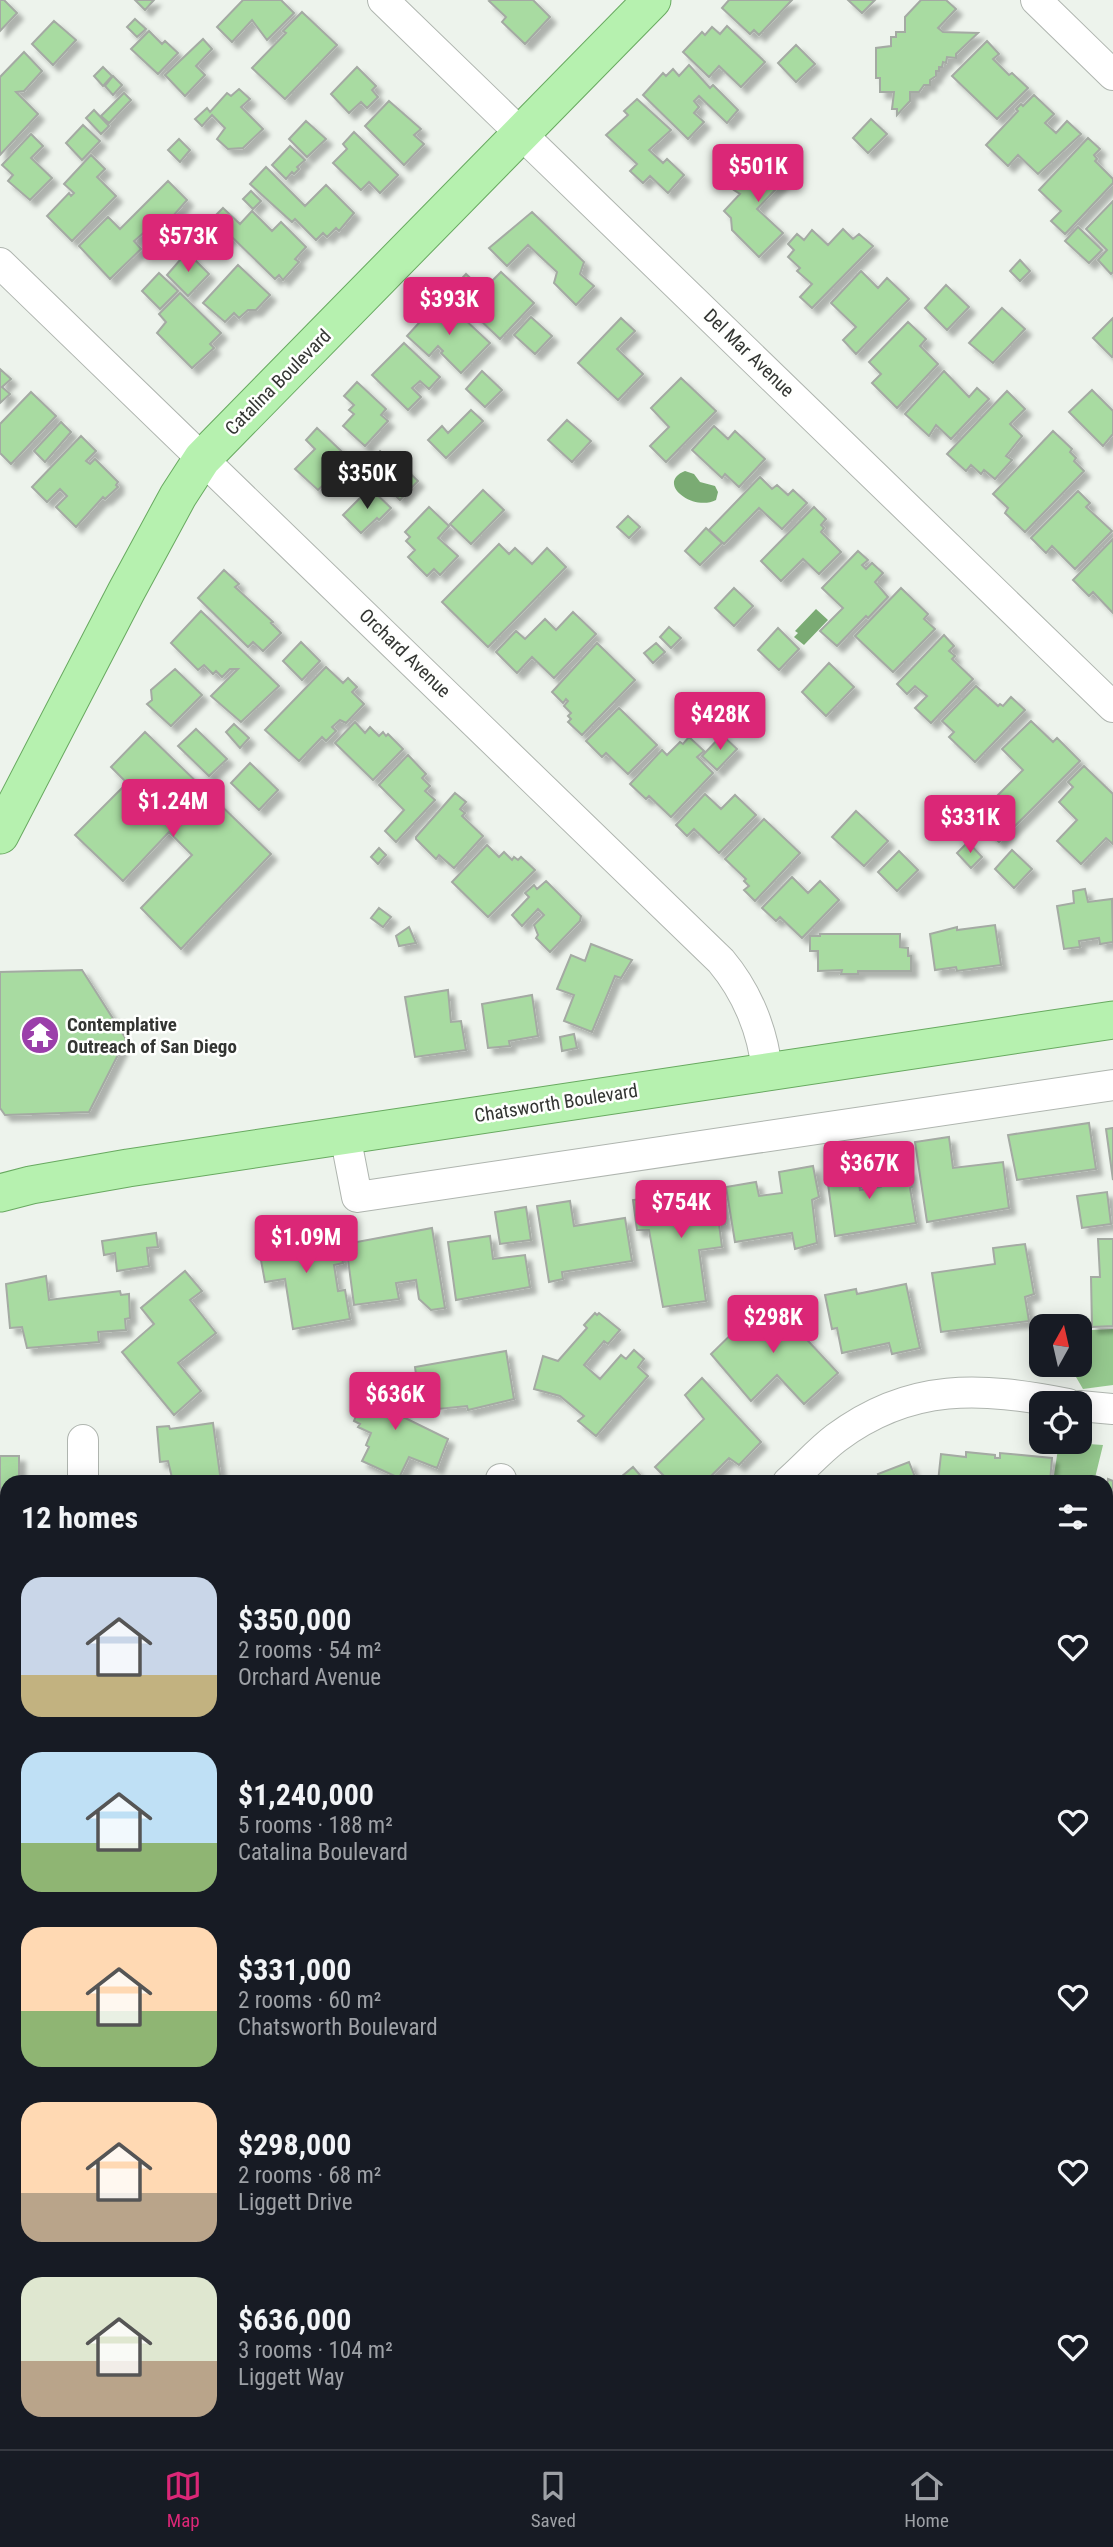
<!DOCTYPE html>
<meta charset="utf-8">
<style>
:root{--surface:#171b24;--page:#20242c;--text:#f1f3f6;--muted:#9ea1a6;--line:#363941;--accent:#db2777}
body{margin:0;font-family:"Roboto Condensed",sans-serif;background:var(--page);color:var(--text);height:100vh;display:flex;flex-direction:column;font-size:26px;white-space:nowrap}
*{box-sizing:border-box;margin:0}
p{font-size:23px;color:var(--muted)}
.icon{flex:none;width:38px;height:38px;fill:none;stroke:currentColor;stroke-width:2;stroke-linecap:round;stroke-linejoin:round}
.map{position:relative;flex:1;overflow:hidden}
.panel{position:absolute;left:0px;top:1475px;width:1113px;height:975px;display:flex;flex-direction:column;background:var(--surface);border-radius:21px 21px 0 0;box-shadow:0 4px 18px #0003}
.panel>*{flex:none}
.needle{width:46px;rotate:8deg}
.tools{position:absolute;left:1029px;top:1314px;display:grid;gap:14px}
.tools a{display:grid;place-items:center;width:63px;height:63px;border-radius:14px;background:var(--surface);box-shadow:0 4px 18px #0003;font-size:35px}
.price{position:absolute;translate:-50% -60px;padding:0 16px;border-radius:7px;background:var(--accent);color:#fff;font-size:23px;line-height:46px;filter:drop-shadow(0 2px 4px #0008)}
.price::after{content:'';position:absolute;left:50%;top:42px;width:21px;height:16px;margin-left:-10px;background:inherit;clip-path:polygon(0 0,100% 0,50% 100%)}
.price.current{background:#222;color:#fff}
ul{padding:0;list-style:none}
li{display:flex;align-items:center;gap:21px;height:175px;padding:0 21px}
li span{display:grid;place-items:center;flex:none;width:196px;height:140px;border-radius:21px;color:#555}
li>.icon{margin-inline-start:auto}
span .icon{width:84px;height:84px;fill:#fffc;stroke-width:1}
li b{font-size:30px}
h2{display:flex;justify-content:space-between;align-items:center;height:84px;padding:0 21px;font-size:30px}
.tabs{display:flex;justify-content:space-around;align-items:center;height:98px;border-top:2px solid var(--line);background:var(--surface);font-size:19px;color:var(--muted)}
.tabs a{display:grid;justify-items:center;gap:4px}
.tabs .current{color:var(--accent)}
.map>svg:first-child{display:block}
.forest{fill:#95c88e}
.water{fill:#7aab73}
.building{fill:#a8dba1;stroke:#a4aaa3;stroke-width:2;filter:url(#shadow)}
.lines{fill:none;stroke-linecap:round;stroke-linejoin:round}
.minor-casing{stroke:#afb5af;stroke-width:32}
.major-casing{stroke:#68a960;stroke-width:39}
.minor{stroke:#fff;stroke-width:30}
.major{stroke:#b6f1af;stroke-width:37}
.labels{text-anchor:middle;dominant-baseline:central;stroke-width:5;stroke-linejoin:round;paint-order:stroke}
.street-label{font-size:19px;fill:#333532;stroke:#fefffd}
.poi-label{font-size:19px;font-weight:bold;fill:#333532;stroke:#fefffd;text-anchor:start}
</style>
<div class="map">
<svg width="1113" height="2449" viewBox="0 0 1113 2449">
<defs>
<filter id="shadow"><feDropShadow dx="6" dy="6" stdDeviation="2" flood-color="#0004"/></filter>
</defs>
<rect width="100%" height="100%" fill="#edf3ec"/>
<path class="forest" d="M1089,1318L1092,1330L1113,1329V1385L1083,1389L1069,1365H1080V1328Z
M1059,1442L1103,1445L1094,1482H1053Z
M1107,1770L1113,1773V1835L1106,1840Z
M1106,2329L1113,2330V2397L1106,2394Z
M1106,2399L1113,2400V2449H1092L1090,2443H1106Z"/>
<path class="water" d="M685,471L694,474L700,482L715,486L718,492L716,500C693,512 655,483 685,471Z
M816,609L828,620L804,645L794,637L798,633L795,631Z"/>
<path class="building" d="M0,0H4L17,13L0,31Z
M135,0H154L145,10Z
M243,0H281L294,13L267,40L252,20L232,42L217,27Z
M491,0H533L550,17L525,44L502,22L506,17L489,1Z
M729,0H792L759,35L754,30L750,34L722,8Z
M848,0H875L862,13Z
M921,0H946L956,9L938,28L943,32L978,33L956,54V58L947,57L946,63L943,62L942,67H939V71H936V76L930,80V85H924L919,92H910V101L897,115V109H892L894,92H880V78H876V48L891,46V37H896V32H905V17Z
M302,12L337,45L285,99L252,68L286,33L283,31Z
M135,19L146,29L137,37L127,27Z
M54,21L76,40L53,65L32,44Z
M727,26L765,62L741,87L719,66L709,77L683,52L702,32L705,35L712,27L720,34Z
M149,31L162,44L165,41L178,53L158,74L131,49Z
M203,39L212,49L196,66L205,75L185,96L165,75Z
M987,41L999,54L993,59L1009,75L1012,73L1028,88L997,119L952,76Z
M796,45L815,64L796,82L778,63Z
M24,52L42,71L24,91L16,92L38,114L0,155V77Z
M689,65L710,88L713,85L738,110L727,123L699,96L694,101L699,107L694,113L704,122L688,139L643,95L663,73L666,76L673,69L679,76Z
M103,67L112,76L103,86L94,76Z
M357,67L376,86L372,90L378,97L367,108L361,102L349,113L331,94Z
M113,76L122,85L113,95L105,86Z
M239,89L250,99L241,107L263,129L243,148L228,149L217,139L225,128L212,115L202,126L195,119L207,108L210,112L227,93L231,96Z
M124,93L131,100L109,123L101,116Z
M1034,95L1054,114L1045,123L1056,133L1067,121L1081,134L1038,174L1018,155L1008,166L986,145L1018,111L1016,109L1021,104L1023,106Z
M637,99L671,130L649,150L663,163L667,159L684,175L668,193L650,176L643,183L630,171L637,164L606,135L628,115L624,111Z
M389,101L421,129L414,135L424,144L404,165L365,126Z
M94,110L109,126L101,134L86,118Z
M871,119L887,134L868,153L853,138Z
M306,121L326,139L307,157L289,139Z
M83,125L100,141L82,160L66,143Z
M354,132L398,175L380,193L369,182L361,190L333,163L347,149L343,144Z
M31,134L43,146L31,158L52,178L30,200L8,181L13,175L2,165Z
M1088,138L1100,149L1094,155L1097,159L1095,161L1113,179V183L1065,234L1051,221L1061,211L1039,190Z
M179,139L190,150L180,162L168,150Z
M290,146L305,160L297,167L299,169L294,174L292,172L286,179L272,165Z
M773,150L794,170L757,209L783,233L759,257L732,230L731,218L724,211L740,194L734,190Z
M91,155L105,169L97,177L116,196L72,241L47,216L69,193L71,196L74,193L64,184Z
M266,167L305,206L326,185L354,213L339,231L336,228L327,237L323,233L316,240L295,219L292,222L250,184Z
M168,181L187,200L167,223L162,217L134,241L141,249L110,279L79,246L108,217L120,229Z
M251,191L261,201L253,209L243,199Z
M1113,201V272L1111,274L1098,260L1107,250L1086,229Z
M223,208L240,224L252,211L272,231L281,222L306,247L295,259L299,262L283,280L279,275L275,279L231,236L222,244L204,227Z
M532,212L584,262L580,274L594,286L576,305L554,283L557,272L528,245L507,266L489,248Z
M1078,227L1102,250L1089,263L1065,241Z
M843,229L853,239L859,234L873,246L812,308L800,297L812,284L797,271L800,268L788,257L794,250L788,244L797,234L804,240L812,230L828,245Z
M187,252L209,274L188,296L167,275Z
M1020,260L1030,271L1020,281L1010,271Z
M238,265L270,295L256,310H248L239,318L234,313L225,322L203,303Z
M861,271L878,288L887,278L909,299L856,354L843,340L856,327L831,303Z
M501,272L534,303L500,339L450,291L466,274L483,290Z
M159,273L178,291L160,309L142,291Z
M946,285L969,307L947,330L925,308Z
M180,293L221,333L210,344L214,348L192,368L157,333L166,322L159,314Z
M447,303L490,343L461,373L441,353L443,351L438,346L429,356L407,336L429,312L434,317Z
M1002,308L1025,329L993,363L969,343Z
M531,317L552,336L535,354L514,335Z
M621,318L635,331L617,349L643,374L618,400L578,363Z
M1113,318V356L1112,357L1093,338Z
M908,322L926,339L920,346L938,364L897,408L872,383L881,374L869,362Z
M404,343L440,377L429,389L420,381L412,388L421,397L408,410L372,375Z
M0,369L11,379L2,387L10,394L0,403Z
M482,371L502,390L485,407L466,389Z
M944,371L969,397L977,388L989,399L951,439L936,425L929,436L905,414Z
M681,378L716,411L666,462L650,446L669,427L651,408Z
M357,382L386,409L381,415L388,421L365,446L343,426L354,414L349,410L354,405L344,396Z
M1092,390L1113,411V434L1103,446L1069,412Z
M1007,391L1025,409L1010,424L1022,436L1006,456L1012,460L995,479L984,470L981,474L971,465L966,471L947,454Z
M31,392L56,416L11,464L0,453V424Z
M471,410L483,421L446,458L428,440L442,426L448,433Z
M567,420L591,441L572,462L548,440Z
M61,422L71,432L45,462L34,451Z
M714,426L728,439L735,431L765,459L739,487L725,474L722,478L692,450Z
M317,428L357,466L342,481L335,474L318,490L295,469L315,449L306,440Z
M1053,431L1072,449L1070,452L1076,458L1074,461L1084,471L1025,532L1005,513L1008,508L993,494Z
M81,436L96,451L86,461L90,464L95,459L118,482L116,485L118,487L105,499L103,497L76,527L56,507L67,496L60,489L47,502L32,487Z
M380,451L388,458L391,455L418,481L400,500L365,466Z
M760,477L772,489L777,485L788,495L793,490L807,503L782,529L759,508L724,544L709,530Z
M370,488L391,508L379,520L377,518L361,533L343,515Z
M483,490L504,510L471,544L450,524Z
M1078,491L1090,503L1086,507L1112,531L1075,569L1052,546L1046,553L1031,538Z
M429,507L449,526L438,538L458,556L440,575L434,569L427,576L408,557L415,550L406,541L410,537L405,532Z
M814,507L826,519L821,525L824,528L821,532L841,552L819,574L803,559L781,581L761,561Z
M628,516L640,527L629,538L617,527Z
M706,528L722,543L700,565L685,551Z
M1113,539V613L1093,592L1089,596L1073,580Z
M499,544L509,554L515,548L532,564L547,548L566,567L488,647L442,602Z
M858,551L868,560L862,565L866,569L872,563L883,573L875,582L888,597L868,618L866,616L837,646L820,631L843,608L822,588Z
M224,570L239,584L235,587L273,622L271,623L281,633L263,651L253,642L248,647L198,598Z
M734,588L753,606L734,626L715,608Z
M901,588L928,614L924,619L935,629L893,672L855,636Z
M201,611L279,686L241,722L211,696L238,669H230L222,677L216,671L213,674L204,665L198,670L171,643Z
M573,612L596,634L554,678L532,657L517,673L496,652L516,631L525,639L545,619L556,630Z
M669,627L681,638L671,648L660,637Z
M778,628L799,649L779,670L758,650Z
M944,635L954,646L949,651L955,656L952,659L973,679L931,723L915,708L927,696L915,686L907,694L897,684Z
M301,642L320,661L302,680L283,661Z
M597,643L635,680L582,735L568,722L571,719L568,716L571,713L564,706L568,701L566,699L563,703L552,692Z
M656,643L665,652L653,663L644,653Z
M829,663L854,687L826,716L802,692Z
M326,667L343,683L348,678L357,687L352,692L364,704L346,723L340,720L332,727L336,731L326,741L322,737L299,761L265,730Z
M175,669L202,695L171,726L147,704L152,700L151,690Z
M976,686L998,706L1000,704L1003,706L1011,697L1025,710L975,762L949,737L954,732L942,721Z
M619,708L657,745L628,774L606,753L602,757L586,741Z
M1031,721L1053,742L1057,738L1080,761L999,842L984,828L990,823L980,813L1023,770L1002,749Z
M355,722L365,733L370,727L379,736L383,732L386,736L388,734L403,749L373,780L335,743Z
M234,724L249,738L240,748L226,732Z
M196,729L227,759L209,776L178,746Z
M145,732L271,854L181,949L141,908L192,855L169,832L123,881L75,835L127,783L111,767Z
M722,735L737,749L717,770L702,756Z
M689,737L704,751L697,757L713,773L671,817L649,796L646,799L630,784L662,750L667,755L680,742L683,744Z
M408,755L426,774L422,778L430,786L425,791L435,800L396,842L385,831L404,810L379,785Z
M250,763L278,790L259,810L231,783Z
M1084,766L1113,794V844L1106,838L1081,864L1057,841L1077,820L1059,802L1073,787L1068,782Z
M455,793L466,802L460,809L465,813L462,816L483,836L454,868L439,855L436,859L416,839V837Z
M705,794L721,809L735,795L756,815L719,853L694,829L687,836L676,825Z
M856,811L888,841L864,866L832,837Z
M764,819L800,853L755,901L744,890L749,886L744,881L746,879L725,859Z
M968,842L982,857L971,868L957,853Z
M487,845L499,857L504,852L512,860L514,857L518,860L521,857L535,870L488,917L452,882Z
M379,848L386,855L378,864L371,857Z
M1012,850L1032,869L1014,888L995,869Z
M899,851L918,870L897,891L878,872Z
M792,877L808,893L820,881L839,900L802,938L780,917L776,921L762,908Z
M546,881L581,916L580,921L550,952L536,938L538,935L534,925L544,915L538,909L522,926L512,915L529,897L525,893L534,885L537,889Z
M1085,889L1088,902L1112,899L1113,942L1100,944L1099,938L1079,941L1080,947L1064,949L1057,906L1074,903L1073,891Z
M379,908L391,917L383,927L371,918Z
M995,925L1001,965L957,971L956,967L935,970L930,934L957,927V930Z
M409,927L416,943L399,946L396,936Z
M820,934H900V947L908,948V956H911V971H858V974H841L842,970L818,971V951H810V936H820Z
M591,944L632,960L621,978L615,976L592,1032L564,1021L574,995L557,989L571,955L585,961Z
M82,970L126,1039L89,1112L5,1115L0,1108V972Z
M448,990L451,1022L461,1021L466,1050L415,1057L405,997Z
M532,995L538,1036L509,1041L510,1046L488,1048L482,1004Z
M574,1034L577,1048L562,1051L560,1037Z
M1089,1123L1096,1169L1017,1180L1008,1135Z
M1113,1128V1180L1106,1129Z
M949,1137L953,1168L1003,1162L1009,1208L927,1222L915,1142Z
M856,1164L860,1190L881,1187V1182L877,1183L875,1174L909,1170L912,1187L910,1188L916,1223L835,1236L826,1169Z
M813,1166L819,1197L812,1200L817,1243L795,1249L792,1233L735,1242L726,1187L756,1182L759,1196L782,1193L779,1172Z
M720,1188L725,1224H719L722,1247L699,1250L706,1301L663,1307L649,1230H637L633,1200Z
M1107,1192L1111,1224L1082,1228L1077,1196Z
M570,1201L574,1226L625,1218L632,1261L562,1272L563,1279L549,1282L537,1206Z
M526,1207L531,1240L500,1244L495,1212Z
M293,1227L295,1241L338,1234L343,1263L334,1265L338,1291L345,1290L350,1319L293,1329L285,1279L265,1282L256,1233Z
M432,1228L445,1308L431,1310L419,1299L416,1280L396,1283L399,1299L354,1305L346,1244Z
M156,1233L158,1247L147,1248L149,1266L117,1271L115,1253L104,1255L102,1241Z
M490,1236L493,1259L525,1255L530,1287L456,1300L448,1242Z
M1098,1239H1113V1326L1092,1327L1091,1277H1100Z
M1025,1244L1034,1294L1025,1297L1029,1321L941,1332L932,1273L995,1264L993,1248Z
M185,1271L202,1291L190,1300L216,1333L178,1363L201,1391L174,1415L122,1352L154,1324L141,1308Z
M46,1276L49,1300L120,1291L121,1295L129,1294L130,1318L125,1319L126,1330L98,1332L99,1342L27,1348L22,1327L10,1328L6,1284Z
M906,1284L920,1348L892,1354L889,1343L842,1353L837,1328L832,1329L825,1295L856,1289L857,1294Z
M767,1297L838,1373L804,1404L777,1375L751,1401L711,1354L746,1320L743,1318Z
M595,1313L597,1315L599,1313L620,1330L608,1344L604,1341L584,1365L600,1379L621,1355L626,1359L634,1350L644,1359L638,1367L648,1376L596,1436L578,1421L584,1416L560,1396L534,1389L543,1356L558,1361L587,1328L584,1325Z
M506,1351L514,1399L468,1410L467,1406L438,1409L437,1395L419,1397L415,1367Z
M373,1375L399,1388L394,1399L392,1398L391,1401L405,1408L401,1416L448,1439L437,1468L409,1457L399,1478L362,1461L369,1447L366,1445L371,1433L358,1427L360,1424L354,1421L363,1398L366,1399L371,1388L368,1386Z
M702,1378L761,1442L739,1465L729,1458L705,1482H670L655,1467L704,1419L685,1395Z
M213,1423L221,1482H173L168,1461L160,1462L157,1427L169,1426L170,1429Z
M966,1452L995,1455V1458H1000V1453L1052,1458L1050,1482H938L941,1454L966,1457Z
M0,1456H19V1482H7V1510H4L2,1544H0Z
M909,1462L917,1482H875L880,1478L878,1474Z
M633,1467L646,1482H615Z
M1108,1479L1113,1481V1504L1108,1503L1109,1497H1106Z
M1106,1547L1113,1549V1621L1106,1619Z
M7,1557V1603L0,1598V1558Z
M0,1610H7V1658L0,1659Z
M1106,1663L1113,1666V1716L1106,1713Z
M4,1770L7,1771V1866L0,1864V1790Z
M0,1876L7,1877V1972L0,1971Z
M1106,2064L1113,2065V2094L1106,2093Z
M1106,2137L1113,2139V2186L1106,2184Z
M0,2233L7,2235V2267L0,2265Z
M0,2299L7,2301V2365L0,2363Z
M0,2412L7,2414V2443H10L7,2449H0Z
M135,2443H211L208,2449L191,2446L190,2449H150Z
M448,2443H513L511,2449H445Z
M672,2443H729L730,2446L719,2449H674Z
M786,2443H862L861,2449H807L786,2445Z
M987,2443H1028L1027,2449H986Z"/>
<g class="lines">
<g class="minor-casing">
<path id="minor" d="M383,0L1113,707
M1036,0L1113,75
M0,263L721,961C747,992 763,1031 767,1071
M345,1135L357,1197L1113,1085
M1080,1406L1113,1409
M83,1440V1482
M501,1479L502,1482
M788,1482C804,1468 819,1451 836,1438C911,1382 981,1387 1068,1404
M0,1702L7,1701
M1106,1903L1113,1890
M617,2443L619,2449
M71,2449L74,2443
M915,2449L916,2443"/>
</g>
<g class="major-casing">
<path id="major" d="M0,835L126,592L178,496L202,459L652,0
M0,1193L31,1185L128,1168L1113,1020"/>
</g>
<use href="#minor" class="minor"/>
<use href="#major" class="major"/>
</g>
<defs>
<g id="temple-disc" transform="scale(2.0125)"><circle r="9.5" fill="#9b3faa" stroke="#fefffd"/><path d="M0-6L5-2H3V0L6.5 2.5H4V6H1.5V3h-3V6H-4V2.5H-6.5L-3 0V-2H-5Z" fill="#fff"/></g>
</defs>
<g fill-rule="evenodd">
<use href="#temple-disc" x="40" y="1035"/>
</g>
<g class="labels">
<g class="street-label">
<text transform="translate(749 353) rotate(44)">Del Mar Avenue</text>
<text transform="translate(278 382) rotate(-45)">Catalina Boulevard</text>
<text transform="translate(405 653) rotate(44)">Orchard Avenue</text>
<text transform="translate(556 1103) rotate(-9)">Chatsworth Boulevard</text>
</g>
<g class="poi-label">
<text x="67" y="1024">Contemplative<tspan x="67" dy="22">Outreach of San Diego</tspan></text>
</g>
</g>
</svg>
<div class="tools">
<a><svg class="needle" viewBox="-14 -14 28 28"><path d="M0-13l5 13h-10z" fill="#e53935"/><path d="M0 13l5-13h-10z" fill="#9ea1a6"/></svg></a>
<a><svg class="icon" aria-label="locate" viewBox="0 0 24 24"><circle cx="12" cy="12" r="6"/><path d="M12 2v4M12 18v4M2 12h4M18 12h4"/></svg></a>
</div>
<b class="price" style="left:758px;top:204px">$501K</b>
<b class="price" style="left:188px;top:274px">$573K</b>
<b class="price" style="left:449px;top:337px">$393K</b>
<b class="price current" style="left:367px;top:511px">$350K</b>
<b class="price" style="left:720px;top:752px">$428K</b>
<b class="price" style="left:173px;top:839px">$1.24M</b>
<b class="price" style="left:970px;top:855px">$331K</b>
<b class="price" style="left:869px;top:1201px">$367K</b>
<b class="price" style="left:681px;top:1240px">$754K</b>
<b class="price" style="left:306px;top:1275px">$1.09M</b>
<b class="price" style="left:773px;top:1355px">$298K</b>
<b class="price" style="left:395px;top:1432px">$636K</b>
<section class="panel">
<h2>12 homes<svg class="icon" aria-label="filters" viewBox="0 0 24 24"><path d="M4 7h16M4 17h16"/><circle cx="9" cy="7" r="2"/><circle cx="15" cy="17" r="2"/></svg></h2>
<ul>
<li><span style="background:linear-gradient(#c9d6e8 70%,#c2b280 0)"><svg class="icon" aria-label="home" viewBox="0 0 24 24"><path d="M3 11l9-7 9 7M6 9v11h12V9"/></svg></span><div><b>$350,000</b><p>2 rooms · 54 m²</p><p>Orchard Avenue</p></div><svg class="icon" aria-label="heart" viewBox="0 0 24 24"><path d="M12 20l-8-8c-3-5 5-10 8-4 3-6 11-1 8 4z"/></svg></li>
<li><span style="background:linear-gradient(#bfe0f5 65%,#8fb573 0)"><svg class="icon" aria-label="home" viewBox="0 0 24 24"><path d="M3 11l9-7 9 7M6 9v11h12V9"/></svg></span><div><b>$1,240,000</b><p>5 rooms · 188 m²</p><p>Catalina Boulevard</p></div><svg class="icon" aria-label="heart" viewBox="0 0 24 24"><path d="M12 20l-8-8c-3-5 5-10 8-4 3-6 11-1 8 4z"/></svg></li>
<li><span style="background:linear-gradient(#ffd9b3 60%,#8fb573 0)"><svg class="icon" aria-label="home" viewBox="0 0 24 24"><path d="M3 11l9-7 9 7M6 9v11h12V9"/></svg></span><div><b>$331,000</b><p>2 rooms · 60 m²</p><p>Chatsworth Boulevard</p></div><svg class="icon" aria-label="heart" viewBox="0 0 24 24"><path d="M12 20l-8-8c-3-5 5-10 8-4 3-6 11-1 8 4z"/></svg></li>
<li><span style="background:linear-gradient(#ffd9b3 65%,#b9a48a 0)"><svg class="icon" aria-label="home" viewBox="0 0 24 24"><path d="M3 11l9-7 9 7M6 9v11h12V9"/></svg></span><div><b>$298,000</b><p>2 rooms · 68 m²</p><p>Liggett Drive</p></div><svg class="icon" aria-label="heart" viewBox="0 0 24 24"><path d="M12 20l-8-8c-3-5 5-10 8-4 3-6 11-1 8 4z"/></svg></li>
<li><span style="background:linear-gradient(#dfe7d0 60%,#b9a48a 0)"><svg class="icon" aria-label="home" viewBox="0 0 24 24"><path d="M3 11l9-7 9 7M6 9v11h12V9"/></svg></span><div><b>$636,000</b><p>3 rooms · 104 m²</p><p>Liggett Way</p></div><svg class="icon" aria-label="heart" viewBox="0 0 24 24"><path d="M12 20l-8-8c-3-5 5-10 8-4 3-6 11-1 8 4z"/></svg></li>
</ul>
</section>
</div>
<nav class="tabs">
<a class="current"><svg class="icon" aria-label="map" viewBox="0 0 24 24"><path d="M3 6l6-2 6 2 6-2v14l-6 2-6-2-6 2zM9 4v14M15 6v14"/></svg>Map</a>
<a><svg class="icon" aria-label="saved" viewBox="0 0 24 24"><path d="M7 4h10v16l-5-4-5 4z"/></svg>Saved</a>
<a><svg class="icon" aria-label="home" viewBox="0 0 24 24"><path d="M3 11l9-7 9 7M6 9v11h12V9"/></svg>Home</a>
</nav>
